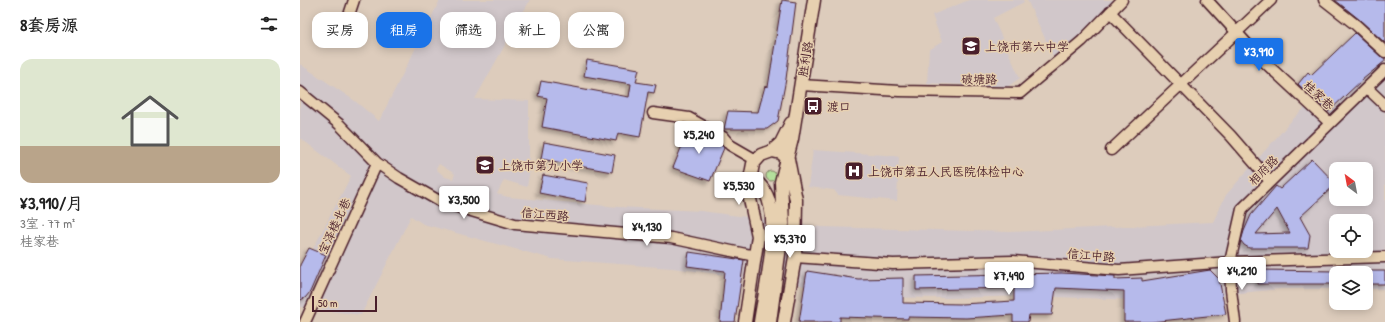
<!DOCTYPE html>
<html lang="zh">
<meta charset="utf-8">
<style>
:root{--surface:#fff;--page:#f2f2f2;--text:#222;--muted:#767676;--line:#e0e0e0;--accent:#1a73e8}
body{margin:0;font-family:"Patrick Hand","LXGW WenKai TC",sans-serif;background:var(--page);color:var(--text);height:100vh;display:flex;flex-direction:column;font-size:15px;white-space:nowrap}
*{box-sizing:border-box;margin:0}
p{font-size:13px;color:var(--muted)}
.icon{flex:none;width:22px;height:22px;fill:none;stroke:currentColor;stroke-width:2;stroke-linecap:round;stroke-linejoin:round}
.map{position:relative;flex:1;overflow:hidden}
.side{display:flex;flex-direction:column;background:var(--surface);width:300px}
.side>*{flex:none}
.top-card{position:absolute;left:12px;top:12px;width:380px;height:36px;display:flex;gap:8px}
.needle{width:26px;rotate:328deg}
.tools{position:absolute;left:1029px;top:162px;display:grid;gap:8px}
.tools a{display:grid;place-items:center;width:44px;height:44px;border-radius:8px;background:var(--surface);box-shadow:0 2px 10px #0003;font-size:20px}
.scale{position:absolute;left:12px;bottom:10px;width:65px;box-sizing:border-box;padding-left:4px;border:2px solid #4a1f2b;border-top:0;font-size:11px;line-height:14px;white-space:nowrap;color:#4a1f2b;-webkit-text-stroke:3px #e7d0b0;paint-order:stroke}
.price{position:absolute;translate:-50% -34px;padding:0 9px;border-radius:4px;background:#fff;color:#222;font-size:13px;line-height:26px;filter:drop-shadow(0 1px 2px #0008)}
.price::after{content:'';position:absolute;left:50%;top:24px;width:12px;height:9px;margin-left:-6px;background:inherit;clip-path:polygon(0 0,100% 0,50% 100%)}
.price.on{background:var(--accent);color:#fff}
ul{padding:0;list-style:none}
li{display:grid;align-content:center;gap:8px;height:212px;padding:0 20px}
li+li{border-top:1px solid var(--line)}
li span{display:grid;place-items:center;height:124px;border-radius:12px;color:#555}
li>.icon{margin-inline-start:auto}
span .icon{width:72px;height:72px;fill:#fffc;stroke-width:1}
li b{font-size:17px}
h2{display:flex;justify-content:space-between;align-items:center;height:48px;padding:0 20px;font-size:17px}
.tag{padding:0 14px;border-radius:12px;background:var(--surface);box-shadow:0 2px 10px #0003;font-size:14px;line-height:36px}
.tag.on{background:var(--accent);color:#fff}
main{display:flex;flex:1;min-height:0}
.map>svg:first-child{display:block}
.built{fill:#d1c7ca;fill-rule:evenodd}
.green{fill:#b4df9c;stroke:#7f7f64}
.building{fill:#b6baeb;stroke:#4a1f2b;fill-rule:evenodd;filter:url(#shadow)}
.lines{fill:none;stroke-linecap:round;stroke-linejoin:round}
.minor-casing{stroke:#4a1f2b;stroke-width:13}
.major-casing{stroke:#4a1f2b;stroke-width:15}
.minor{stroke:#e7d0b0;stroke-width:10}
.major{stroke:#e7d0b0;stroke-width:12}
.labels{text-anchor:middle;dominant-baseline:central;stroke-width:3;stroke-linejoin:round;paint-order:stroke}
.poi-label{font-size:12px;fill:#4a1f2b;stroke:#e7d0b0;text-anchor:start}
.street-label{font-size:12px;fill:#4a1f2b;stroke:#e7d0b0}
</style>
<main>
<section class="side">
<h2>8套房源<svg class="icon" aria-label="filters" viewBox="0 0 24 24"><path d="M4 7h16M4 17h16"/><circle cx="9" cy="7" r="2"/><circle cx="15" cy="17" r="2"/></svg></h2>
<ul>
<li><span style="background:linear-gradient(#dfe7d0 70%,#b9a48a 0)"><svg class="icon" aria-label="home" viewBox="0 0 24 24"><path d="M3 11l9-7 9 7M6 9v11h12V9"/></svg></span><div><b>¥3,910/月</b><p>3室 · 77 m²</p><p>桂家巷</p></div></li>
</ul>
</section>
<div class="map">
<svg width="1085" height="322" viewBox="0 0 1085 322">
<defs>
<filter id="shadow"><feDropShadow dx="-3" dy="3" stdDeviation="2" flood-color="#0004"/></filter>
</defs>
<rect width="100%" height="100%" fill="#ddccbc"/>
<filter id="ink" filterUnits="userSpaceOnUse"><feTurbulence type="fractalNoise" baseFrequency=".025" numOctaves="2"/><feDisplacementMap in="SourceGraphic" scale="8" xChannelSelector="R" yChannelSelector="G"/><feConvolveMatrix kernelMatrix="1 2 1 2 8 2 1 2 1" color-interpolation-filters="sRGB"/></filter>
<g filter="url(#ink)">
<path class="built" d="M140,0H230L175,99L229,101V175L227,187L204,180L197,194L208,197L319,207L401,211L522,227L710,232L913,222L926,195L992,120L1067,49L1085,29V289H1066V273H1036V289H980L862,301L728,296L648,298L544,297L497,284L372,268L252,259L123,224L111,216L61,315L0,307V274L51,176L0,138V64L55,101L79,121ZM139,164L155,174L153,179L145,177L136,169ZM1036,169H1066V199H1036ZM1036,221H1066V251H1036Z
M669,0H723L724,2L693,18L720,78L707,87L627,83L629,50L642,42L632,15Z
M727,0H821L756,62Z
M513,150L599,156L597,201L538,195L534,190L508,187Z"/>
<path class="green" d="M466 176a5 5 0 1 1 10 0a5 5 0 1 1-10 0Z"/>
<path class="building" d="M482,0L496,2L486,79L478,121L467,129H424L428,111L458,112L465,86L468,87Z
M1035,0H1085V43L1060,20Z
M1055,33L1081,57L1085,58V61L1062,80L1028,112L998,84L1008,72L1011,75Z
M287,60L339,69L336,82L356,85L354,93L348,92L340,137L318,133L316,141L242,127L247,98L238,96L241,81L329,97L331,84L284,76Z
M389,128L419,142L424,148L410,181L373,168Z
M244,142L315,155L312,172L241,159Z
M1012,159L1036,184L1000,217L1010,235L1008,248H949L944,245L941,241L944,231L951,215L976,186L980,189ZM977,209L990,233L956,234Z
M243,175L288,183L285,202L239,193Z
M9,248L26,255L10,292L5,298L0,300V265Z
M389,252L444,260L435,322H420L425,271L387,266Z
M910,270L919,279L926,314L851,322H824V291L756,288L752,315H729L728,322H713V315L666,318L608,317V319L540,317V322H499L507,271L558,279L603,278V303L661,304L714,301V288L616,290V276L762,273L815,276V279L842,278V281Z
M959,270L1036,271V284H958Z
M1066,271H1085V284H1066Z"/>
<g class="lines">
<g class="minor-casing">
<path id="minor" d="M907,0L960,58L1030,123
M1024,0L1056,25L1085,52
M810,12L931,136L970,181
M47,21L54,0
M501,85L599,91L720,93L782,41L822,0
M1067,88L1085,105
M0,92L39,124L77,163L99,178L141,202L215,224L371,238L455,256
M353,113L389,118L423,137L430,145L456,160
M811,150L971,0
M495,257L593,264L713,261L819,270L930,262L1085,257
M5,322L77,163
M935,322L931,290L930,262L942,209L1085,70"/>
</g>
<g class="major-casing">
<path id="major" d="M472,151L481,143L491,123
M451,176C456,181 462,186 465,192C482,221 465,288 460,322
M445,322L458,236L448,190L453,164L461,155L472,151L481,153L488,159L496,200L495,257L484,322
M470,322L483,224L481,182L492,139L514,0"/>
</g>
<use href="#minor" class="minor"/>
<use href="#major" class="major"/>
</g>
</g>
<defs>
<g id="school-square" transform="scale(1)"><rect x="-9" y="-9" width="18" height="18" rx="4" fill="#4a1f2b" stroke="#e7d0b0"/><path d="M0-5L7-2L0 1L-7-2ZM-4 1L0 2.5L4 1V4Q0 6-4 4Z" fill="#fff"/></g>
<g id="bus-square" transform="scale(1)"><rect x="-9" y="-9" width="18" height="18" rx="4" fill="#4a1f2b" stroke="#e7d0b0"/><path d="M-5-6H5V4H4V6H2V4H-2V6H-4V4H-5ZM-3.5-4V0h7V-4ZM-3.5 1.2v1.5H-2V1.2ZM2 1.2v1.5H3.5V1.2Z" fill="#fff"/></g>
<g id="hospital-square" transform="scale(1)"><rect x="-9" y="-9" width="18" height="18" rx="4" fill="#4a1f2b" stroke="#e7d0b0"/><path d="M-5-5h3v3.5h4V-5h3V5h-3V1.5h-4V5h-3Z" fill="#fff"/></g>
</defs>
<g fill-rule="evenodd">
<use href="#school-square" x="671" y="46"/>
<use href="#bus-square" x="513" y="106"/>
<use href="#school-square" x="185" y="165"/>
<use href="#hospital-square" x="554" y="171"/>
</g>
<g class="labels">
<g class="poi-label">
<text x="685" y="46">上饶市第六中学</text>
<text x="527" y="106">渡口</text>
<text x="199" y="165">上饶市第九小学</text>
<text x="568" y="171">上饶市第五人民医院体检中心</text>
</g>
<g class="street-label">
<text transform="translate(505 59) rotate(-81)">胜利路</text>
<text transform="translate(679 79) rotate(1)">破塘路</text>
<text transform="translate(1019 95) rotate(43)">桂家巷</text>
<text transform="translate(963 170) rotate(-45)">相府路</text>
<text transform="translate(245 214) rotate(5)">信江西路</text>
<text transform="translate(34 226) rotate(-65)">宝泽楼北巷</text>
<text transform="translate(791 255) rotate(5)">信江中路</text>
</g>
</g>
</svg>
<div class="tools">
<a><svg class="needle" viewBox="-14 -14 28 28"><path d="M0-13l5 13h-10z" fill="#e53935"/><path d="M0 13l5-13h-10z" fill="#767676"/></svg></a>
<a><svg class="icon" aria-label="locate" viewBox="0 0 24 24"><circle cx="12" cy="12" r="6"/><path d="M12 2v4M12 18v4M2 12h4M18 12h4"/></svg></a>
<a><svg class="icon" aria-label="layers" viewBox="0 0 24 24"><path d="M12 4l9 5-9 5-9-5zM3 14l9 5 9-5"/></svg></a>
</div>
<div class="scale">50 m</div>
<b class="price on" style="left:959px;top:72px">¥3,910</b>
<b class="price" style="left:399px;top:155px">¥5,240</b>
<b class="price" style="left:439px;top:206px">¥5,530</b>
<b class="price" style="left:164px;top:220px">¥3,500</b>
<b class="price" style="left:347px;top:247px">¥4,130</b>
<b class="price" style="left:490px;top:259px">¥5,370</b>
<b class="price" style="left:942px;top:291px">¥4,210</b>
<b class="price" style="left:709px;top:296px">¥7,490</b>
<div class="top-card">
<a class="tag">买房</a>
<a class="tag on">租房</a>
<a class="tag">筛选</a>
<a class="tag">新上</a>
<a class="tag">公寓</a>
</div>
</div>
</main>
